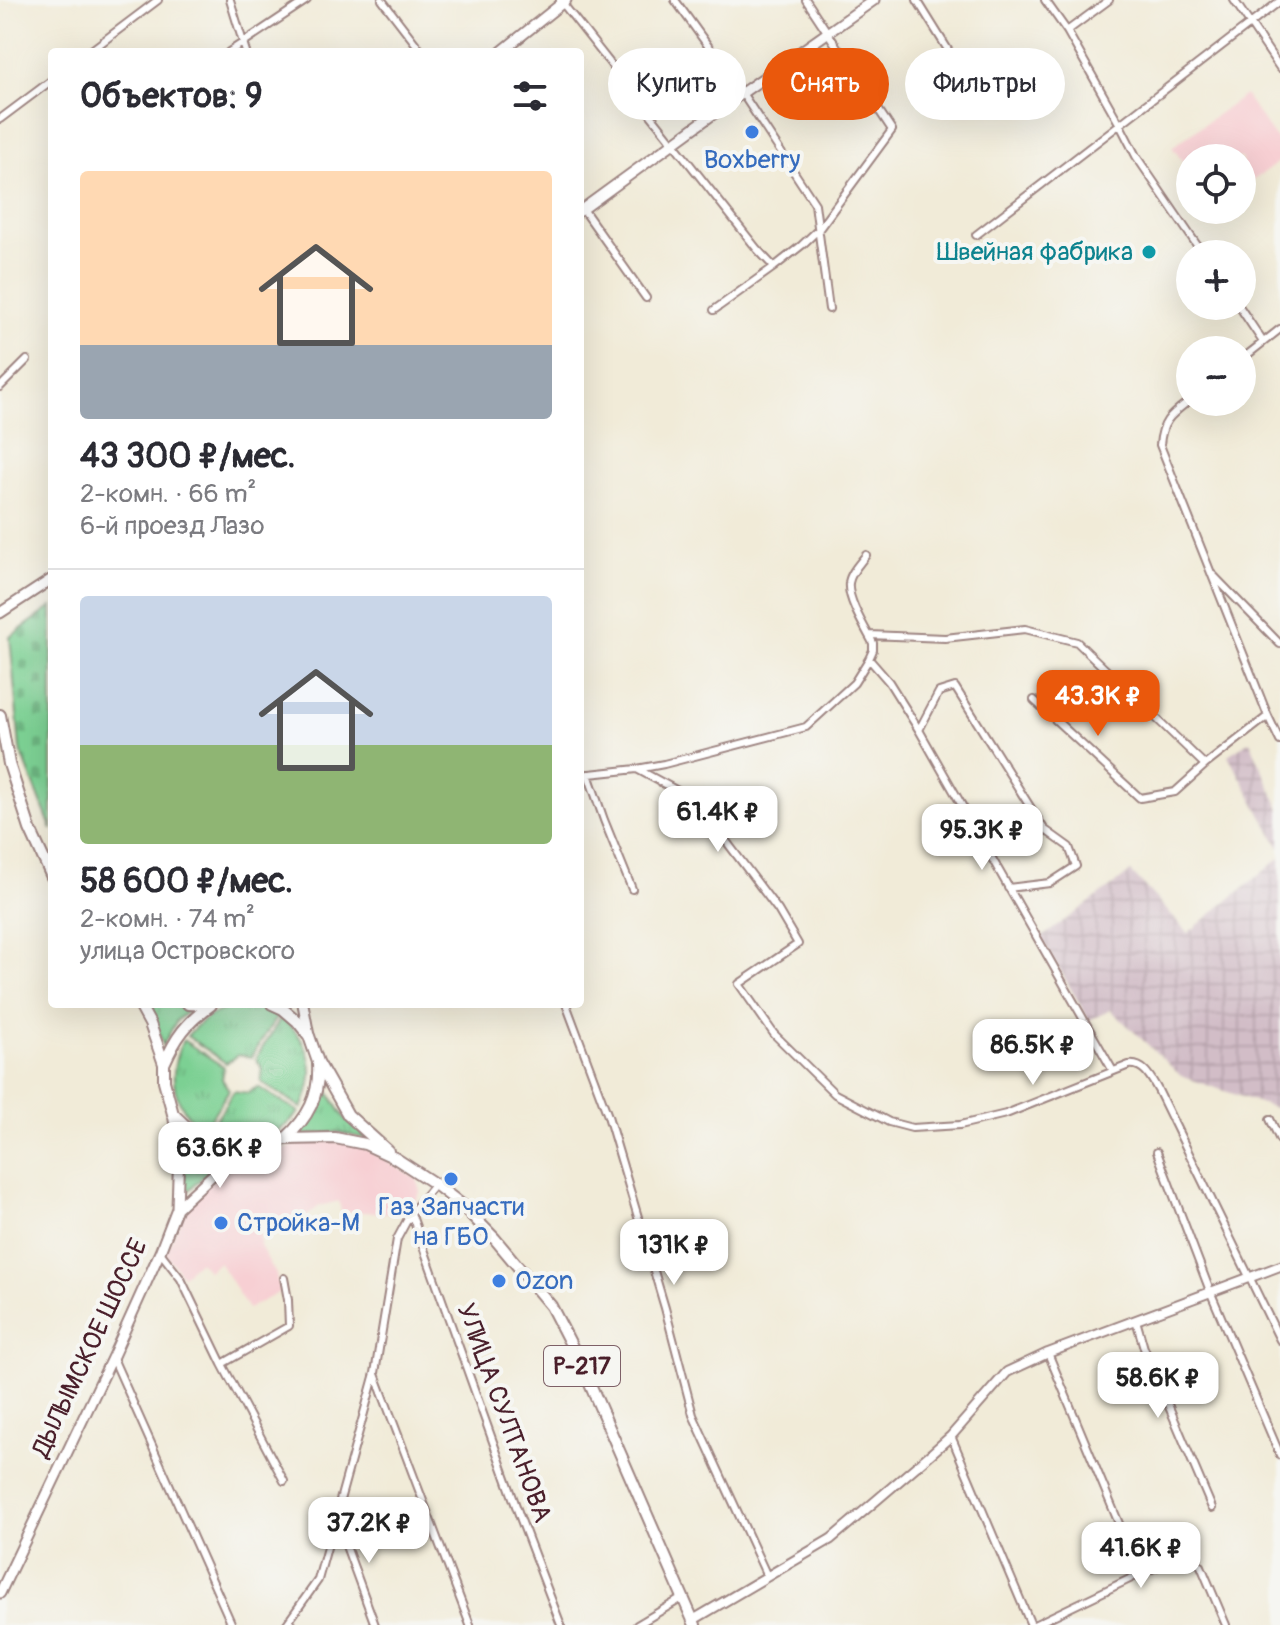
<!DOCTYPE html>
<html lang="ru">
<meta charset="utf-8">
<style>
:root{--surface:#fff;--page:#f7f7f7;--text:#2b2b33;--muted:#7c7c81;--line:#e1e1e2;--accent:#ea580c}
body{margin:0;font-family:Pangolin,sans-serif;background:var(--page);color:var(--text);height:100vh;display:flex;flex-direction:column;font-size:30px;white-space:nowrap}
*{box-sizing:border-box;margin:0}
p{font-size:26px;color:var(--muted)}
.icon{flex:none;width:44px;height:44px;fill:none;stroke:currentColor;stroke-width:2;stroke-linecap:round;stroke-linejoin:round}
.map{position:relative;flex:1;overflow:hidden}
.panel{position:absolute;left:48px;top:48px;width:536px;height:960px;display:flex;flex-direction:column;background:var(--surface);border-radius:8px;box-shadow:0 8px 32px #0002}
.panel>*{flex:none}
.top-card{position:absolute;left:608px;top:48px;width:552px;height:72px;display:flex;gap:16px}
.fabs{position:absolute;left:1176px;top:144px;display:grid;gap:16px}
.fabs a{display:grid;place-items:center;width:80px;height:80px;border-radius:50%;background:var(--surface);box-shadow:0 8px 32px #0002;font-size:40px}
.price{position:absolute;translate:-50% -68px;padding:0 18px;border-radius:16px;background:#fff;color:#222;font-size:26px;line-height:52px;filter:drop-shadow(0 2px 4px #0008)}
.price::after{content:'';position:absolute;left:50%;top:48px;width:24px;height:18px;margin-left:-12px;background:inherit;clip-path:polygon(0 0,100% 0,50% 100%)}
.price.selected{background:var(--accent);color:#fff}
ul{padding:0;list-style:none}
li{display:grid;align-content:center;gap:16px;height:424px;padding:0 32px}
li+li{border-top:2px solid var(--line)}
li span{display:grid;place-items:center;height:248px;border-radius:8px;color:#555}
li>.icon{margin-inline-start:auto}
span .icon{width:144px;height:144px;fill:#fffc;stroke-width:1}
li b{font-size:34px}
h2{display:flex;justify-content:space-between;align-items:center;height:96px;padding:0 32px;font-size:34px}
.tag{padding:0 28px;border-radius:36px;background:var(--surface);box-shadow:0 8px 32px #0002;font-size:28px;line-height:72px}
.tag.selected{background:var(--accent);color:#fff}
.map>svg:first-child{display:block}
.built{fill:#f7cfd3}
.industrial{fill:url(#industrial-grid)}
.grass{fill:url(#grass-tufts);stroke:#62785f;stroke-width:2}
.cemetery{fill:url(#cemetery-stones);stroke:#62785f;stroke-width:2}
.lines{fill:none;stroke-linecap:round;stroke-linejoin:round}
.minor-casing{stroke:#9e8582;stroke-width:10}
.tertiary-casing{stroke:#9e8582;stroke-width:12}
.secondary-casing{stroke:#9e8582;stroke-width:13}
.trunk-casing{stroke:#9e8582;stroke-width:14}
.minor{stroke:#fff;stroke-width:6}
.tertiary{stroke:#fff;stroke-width:8}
.secondary{stroke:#fff;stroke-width:9}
.trunk{stroke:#fff;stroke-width:10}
.shop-dot{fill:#3f7fe0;stroke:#f6f6f2;stroke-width:3}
.culture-dot{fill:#0f9aa8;stroke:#f6f6f2;stroke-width:3}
.labels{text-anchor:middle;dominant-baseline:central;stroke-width:8;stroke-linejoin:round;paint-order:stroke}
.shield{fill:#f6f6f2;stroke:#7e6067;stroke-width:2}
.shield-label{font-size:24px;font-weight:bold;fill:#4a1f2b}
.shop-label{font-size:26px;fill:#366cbe;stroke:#f6f6f2}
.culture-label{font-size:26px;fill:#0d838f;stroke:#f6f6f2;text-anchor:end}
.street-label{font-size:26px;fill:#4a1f2b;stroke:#f6f6f2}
</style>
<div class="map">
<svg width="1280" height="1625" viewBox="0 0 1280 1625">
<defs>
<pattern id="industrial-grid" width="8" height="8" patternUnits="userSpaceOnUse" patternTransform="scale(2)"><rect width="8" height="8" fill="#d2bdc7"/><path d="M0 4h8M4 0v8" fill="none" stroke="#b6a2ab"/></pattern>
<pattern id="grass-tufts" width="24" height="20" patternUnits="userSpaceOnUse" patternTransform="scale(2)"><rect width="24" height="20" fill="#7bd093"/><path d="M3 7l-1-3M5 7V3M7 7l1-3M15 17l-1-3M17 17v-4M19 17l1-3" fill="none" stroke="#6cb27f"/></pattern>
<pattern id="cemetery-stones" width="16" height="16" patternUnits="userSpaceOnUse" patternTransform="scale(2)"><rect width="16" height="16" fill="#7bd093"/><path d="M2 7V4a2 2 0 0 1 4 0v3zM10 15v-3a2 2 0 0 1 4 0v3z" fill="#6cb27f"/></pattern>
</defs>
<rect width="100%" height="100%" fill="#f6f6f2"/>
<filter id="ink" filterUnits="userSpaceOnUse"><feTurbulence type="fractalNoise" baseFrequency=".0125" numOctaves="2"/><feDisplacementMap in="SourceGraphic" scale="16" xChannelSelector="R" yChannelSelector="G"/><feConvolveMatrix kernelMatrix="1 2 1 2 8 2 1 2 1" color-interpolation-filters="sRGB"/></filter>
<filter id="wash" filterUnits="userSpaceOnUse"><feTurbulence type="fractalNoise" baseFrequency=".006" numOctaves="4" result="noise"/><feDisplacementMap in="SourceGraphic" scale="32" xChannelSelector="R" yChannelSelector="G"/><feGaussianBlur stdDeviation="1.8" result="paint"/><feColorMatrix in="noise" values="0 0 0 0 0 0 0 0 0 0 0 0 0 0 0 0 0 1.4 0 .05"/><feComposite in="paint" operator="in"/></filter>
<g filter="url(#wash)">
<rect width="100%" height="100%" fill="#f1ebd8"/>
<path class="built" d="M1245,95L1280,144V161L1242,188V158H1190V171L1172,147Z
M309,1142H346L368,1150L417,1179L421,1191L408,1214L341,1211L339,1201L319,1206L305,1218H284V1224L260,1229V1246L276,1274L280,1292L248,1309L219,1262L208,1271L199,1261L182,1276L165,1253L192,1198L220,1173L256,1156Z"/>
<path class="industrial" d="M1250,741L1280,810V848L1228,755Z
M1280,858V1110L1181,1076L1111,1010L1089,1020L1041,938L1131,872L1188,933Z"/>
<path class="grass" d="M145,1004H164L192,1008L177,1020L163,1045L157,1027Z
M241,1006H254L278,1015L251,1057L239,1055L226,1063L187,1036C202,1018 218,1009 241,1006Z
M281,1018C312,1042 319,1073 302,1108L261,1082L262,1069L256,1058Z
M183,1040L224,1067L222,1079L229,1090L203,1130C172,1105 166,1075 183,1040Z
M325,1086L344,1117L368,1139L336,1132L298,1136C313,1122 321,1106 325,1086Z
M258,1087L299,1112C274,1142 244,1150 208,1132L234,1091L247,1093Z
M180,1130C195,1144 210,1155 232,1156L211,1169L188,1191H184L185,1163Z"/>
<path class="cemetery" d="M52,607V830L20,749L10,637Z"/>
</g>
<g filter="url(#ink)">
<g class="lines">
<g class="minor-casing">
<path id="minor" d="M230,0L246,52
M382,0L422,52
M560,0L757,249L774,267
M675,0L742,93L815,204L829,309
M917,0L978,98
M1045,0L1067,31L1119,123L1136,156L1203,254
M1234,0L1280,68
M1067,31L1109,0
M89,52L158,0
M229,52L307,0
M0,119L52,80
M583,209L646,298
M976,235L1280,1
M1239,306L1263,342
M714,310L774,267L802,245L819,229L892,130L806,0
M1242,359L1280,329
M0,387L27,360
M1190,400C1171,415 1162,420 1160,445L1268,716L1280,741
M1213,575L1280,644
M869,635L945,638L1025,629L1077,642L1205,765L1175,792L1140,798L1034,700
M869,659L889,682L919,730L1113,1071
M919,730L939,692L955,687L1044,829L1069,847L1076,866L1050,883L1008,888
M1205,765L1268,716
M637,769L696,801L778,910L798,944L739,984L774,1034L835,1094L889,1122L912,1128L960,1125L1006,1114L1129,1065C1144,1063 1151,1078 1158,1090L1280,1340
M588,774L604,820L632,889
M580,775L637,769L664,764L806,727L854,683L869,659L873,650V643C865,628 847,599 849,583C850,573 860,563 866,555
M566,1004L608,1116L665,1308L693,1415L767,1576
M1270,1119L1280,1140
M1157,1152L1210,1291L1280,1455
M411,1213L521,1520L561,1625
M160,1252L181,1279L222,1364L284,1481
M1136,1320L1144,1348L1212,1508
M1048,1353L1140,1574
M113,1358L232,1625
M222,1364L289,1326L288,1300L284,1278
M375,1374L470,1625
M951,1436L1031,1625
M335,1516L375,1625
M286,1625L318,1580L375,1373L397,1239L411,1213L435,1184
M637,1625L684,1597
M1034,1625L1140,1574L1180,1557C1189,1556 1195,1559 1201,1566L1226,1625"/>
</g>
<g class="tertiary-casing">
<path id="tertiary" d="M693,1620L831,1539L933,1452L951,1436L1007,1372L1048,1353L1280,1266"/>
</g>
<g class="secondary-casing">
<path id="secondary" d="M501,52L566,0
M580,211L742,93L874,0
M0,613L52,579
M303,1004L309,1036
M177,1208L219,1169L246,1152
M0,1593L113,1356L160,1252L177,1208L179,1149L173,1114"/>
</g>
<g class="trunk-casing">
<path id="trunk" d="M0,715L9,764L30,829L52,877
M139,1004L150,1024L164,1064V1081L173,1114L192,1132L211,1145L246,1152L285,1139L335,1138L365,1144L395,1158L435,1184L462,1205L495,1239L551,1306L583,1368L695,1625
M188,1004L210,1005
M272,1004L283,1009L297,1021L309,1036L318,1062L348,1115L388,1151
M164,1064C176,1037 186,1023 211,1005
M285,1139C308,1118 320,1096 318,1064"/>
</g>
<use href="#minor" class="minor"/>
<use href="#tertiary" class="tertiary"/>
<use href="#secondary" class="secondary"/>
<use href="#trunk" class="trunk"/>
</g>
</g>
<g class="shop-dot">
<circle cx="752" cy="132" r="8"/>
<circle cx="451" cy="1179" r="8"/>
<circle cx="221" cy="1223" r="8"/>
<circle cx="499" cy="1281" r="8"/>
</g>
<circle class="culture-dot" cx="1149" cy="252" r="8"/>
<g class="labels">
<rect class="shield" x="544" y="1346" width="76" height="40" rx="6"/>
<g class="shield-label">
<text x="582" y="1366">Р-217</text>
</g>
<g class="shop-label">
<text x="752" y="160">Boxberry</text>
<text x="451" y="1207">Газ Запчасти<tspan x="451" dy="30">на ГБО</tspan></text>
<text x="237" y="1223" text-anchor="start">Стройка-М</text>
<text x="515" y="1281" text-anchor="start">Ozon</text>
</g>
<g class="culture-label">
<text x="1133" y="252">Швейная фабрика</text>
</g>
<g class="street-label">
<text transform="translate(90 1348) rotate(-65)">ДЫЛЫМСКОЕ ШОССЕ</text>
<text transform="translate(504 1413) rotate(70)">УЛИЦА СУЛТАНОВА</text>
</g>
</g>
</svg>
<div class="fabs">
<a><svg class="icon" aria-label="locate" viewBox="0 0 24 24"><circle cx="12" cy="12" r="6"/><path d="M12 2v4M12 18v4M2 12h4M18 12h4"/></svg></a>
<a>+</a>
<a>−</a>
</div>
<b class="price selected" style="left:1098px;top:738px">43.3K ₽</b>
<b class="price" style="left:718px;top:854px">61.4K ₽</b>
<b class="price" style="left:982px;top:872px">95.3K ₽</b>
<b class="price" style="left:1033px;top:1087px">86.5K ₽</b>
<b class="price" style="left:220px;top:1190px">63.6K ₽</b>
<b class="price" style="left:674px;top:1287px">131K ₽</b>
<b class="price" style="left:1158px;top:1420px">58.6K ₽</b>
<b class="price" style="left:369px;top:1565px">37.2K ₽</b>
<b class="price" style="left:1141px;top:1590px">41.6K ₽</b>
<div class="top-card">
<a class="tag">Купить</a>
<a class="tag selected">Снять</a>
<a class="tag">Фильтры</a>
</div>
<section class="panel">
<h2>Объектов: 9<svg class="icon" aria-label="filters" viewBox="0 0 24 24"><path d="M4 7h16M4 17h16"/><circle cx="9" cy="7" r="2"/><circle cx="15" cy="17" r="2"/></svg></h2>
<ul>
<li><span style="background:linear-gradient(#ffd9b3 70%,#9aa5b1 0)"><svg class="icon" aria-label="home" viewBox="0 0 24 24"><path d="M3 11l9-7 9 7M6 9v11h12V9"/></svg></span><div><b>43 300 ₽/мес.</b><p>2-комн. · 66 m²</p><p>6-й проезд Лазо</p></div></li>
<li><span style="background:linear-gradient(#c9d6e8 60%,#8fb573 0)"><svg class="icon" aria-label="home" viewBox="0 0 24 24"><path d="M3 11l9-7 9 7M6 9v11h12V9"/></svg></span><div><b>58 600 ₽/мес.</b><p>2-комн. · 74 m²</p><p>улица Островского</p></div></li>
</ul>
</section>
</div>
